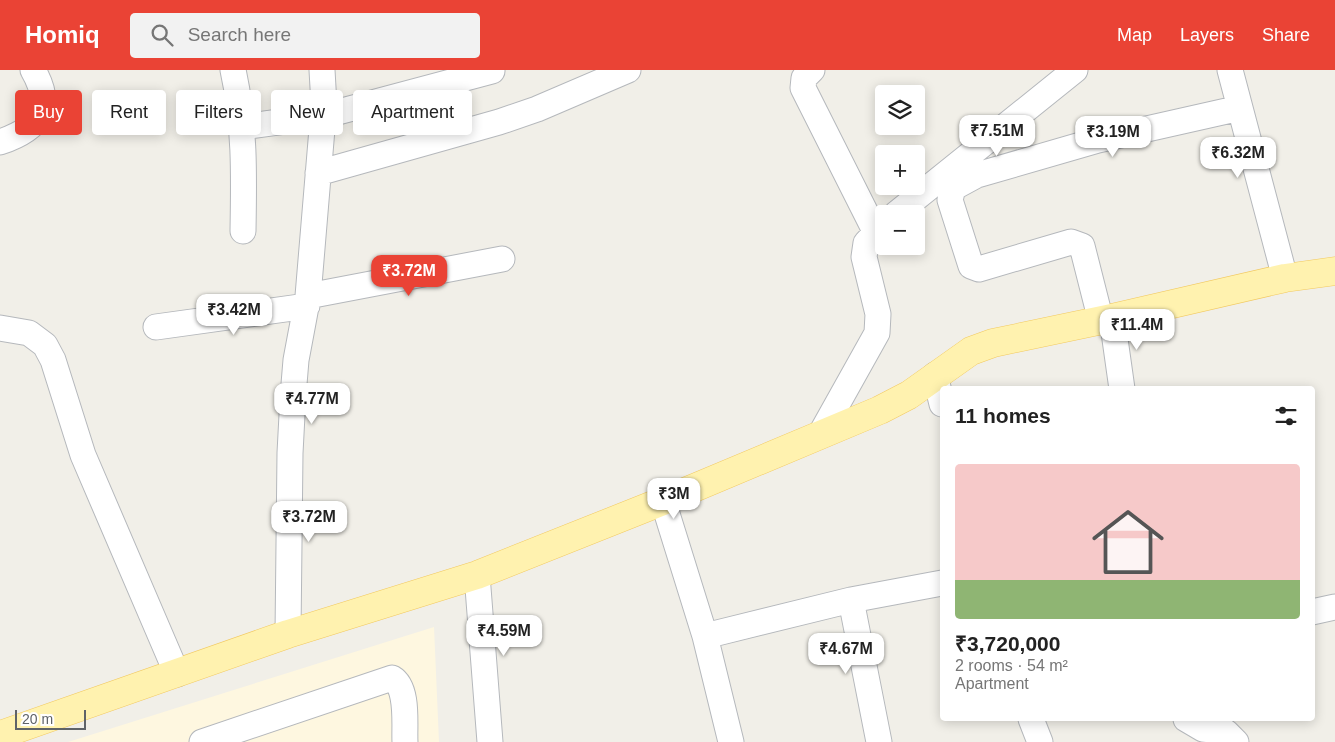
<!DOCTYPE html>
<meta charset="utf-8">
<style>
:root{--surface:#fff;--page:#f2f2f2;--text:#222;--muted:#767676;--line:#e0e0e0;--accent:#ea4335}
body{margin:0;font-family:Helvetica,sans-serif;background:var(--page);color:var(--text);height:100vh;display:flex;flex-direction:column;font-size:19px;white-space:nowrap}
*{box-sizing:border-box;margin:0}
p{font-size:16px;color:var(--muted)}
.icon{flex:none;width:28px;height:28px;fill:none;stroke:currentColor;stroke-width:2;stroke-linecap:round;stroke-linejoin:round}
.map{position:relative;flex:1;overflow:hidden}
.details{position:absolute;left:940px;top:316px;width:375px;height:335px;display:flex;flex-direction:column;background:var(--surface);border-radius:5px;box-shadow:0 2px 12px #0003}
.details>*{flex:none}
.guide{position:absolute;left:15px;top:20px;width:475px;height:45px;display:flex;gap:10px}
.tools{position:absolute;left:875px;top:15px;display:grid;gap:10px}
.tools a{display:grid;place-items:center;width:50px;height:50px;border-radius:5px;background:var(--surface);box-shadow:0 2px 12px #0003;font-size:25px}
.scale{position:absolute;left:15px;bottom:12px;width:71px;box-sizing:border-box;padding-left:5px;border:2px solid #5f6368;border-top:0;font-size:14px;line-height:18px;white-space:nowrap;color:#5f6368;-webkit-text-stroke:4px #fff;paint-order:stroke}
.price{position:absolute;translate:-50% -42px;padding:0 11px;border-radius:10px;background:#fff;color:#222;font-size:16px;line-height:32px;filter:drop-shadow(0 1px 2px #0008)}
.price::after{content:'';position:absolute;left:50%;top:30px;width:15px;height:11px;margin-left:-8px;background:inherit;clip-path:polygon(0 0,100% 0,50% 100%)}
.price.current{background:var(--accent);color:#fff}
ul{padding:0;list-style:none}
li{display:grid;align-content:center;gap:10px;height:265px;padding:0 15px}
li+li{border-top:1px solid var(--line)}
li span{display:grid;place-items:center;height:155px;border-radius:5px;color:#555}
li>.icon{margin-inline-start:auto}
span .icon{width:90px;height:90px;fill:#fffc;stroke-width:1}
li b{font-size:21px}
h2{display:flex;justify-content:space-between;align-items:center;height:60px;padding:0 15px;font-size:21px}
.tag{padding:0 18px;border-radius:5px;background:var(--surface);box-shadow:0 2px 12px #0003;font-size:18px;line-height:45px}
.tag.current{background:var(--accent);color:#fff}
header{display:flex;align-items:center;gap:30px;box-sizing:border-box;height:70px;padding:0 25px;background:var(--accent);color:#fff}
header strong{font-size:24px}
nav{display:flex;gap:28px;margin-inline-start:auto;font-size:18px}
.search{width:350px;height:45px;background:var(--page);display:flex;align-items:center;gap:12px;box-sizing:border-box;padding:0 18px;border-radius:5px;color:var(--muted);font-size:19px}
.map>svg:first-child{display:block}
.commercial{fill:#fef7e0}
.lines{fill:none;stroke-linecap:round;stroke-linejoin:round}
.minor-casing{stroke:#b5b8bc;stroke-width:27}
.major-casing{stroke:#f2c960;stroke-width:29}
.minor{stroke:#fff;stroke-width:25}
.major{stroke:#fff2af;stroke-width:28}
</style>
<header>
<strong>Homiq</strong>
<div class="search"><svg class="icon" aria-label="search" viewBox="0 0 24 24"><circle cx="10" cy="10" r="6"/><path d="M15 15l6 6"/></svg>Search here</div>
<nav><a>Map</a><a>Layers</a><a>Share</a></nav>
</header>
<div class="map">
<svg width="1335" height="672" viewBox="0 0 1335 672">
<rect width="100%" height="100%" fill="#f1efe8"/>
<path class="commercial" d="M434,557L439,672H68Z"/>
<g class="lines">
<g class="minor-casing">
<path id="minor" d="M233,0C245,54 244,106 243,161
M812,0L804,8L803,18L875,161
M1230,0L1285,208
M243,57L323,46L492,1
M0,72C39,59 55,38 33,0
M318,103L499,52L537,39L628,0
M896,144L1075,0
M308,226L502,189
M1112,248L1122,319
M1101,251L1082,176L1071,172L979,199L971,196L950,130L953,118L977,105L1098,70L1240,38
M156,257L307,236
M0,258L29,263L45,275L53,290L83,385L177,604
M935,305L942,334
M820,365L877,263L878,244L864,187L866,173L884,154
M663,431L705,566L731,672
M477,505L490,672
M851,530L879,672
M1312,542L1335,537
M288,564L290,383L293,326L296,290L308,226L324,35L322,0
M705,566L851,530L942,513
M1031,649L1040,672
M1186,649L1203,659L1226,662L1236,672
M202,672L392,608C409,618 404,655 405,672"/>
</g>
<g class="major-casing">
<path id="major" d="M0,665L288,564L477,505L663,431L880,340L909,325L971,281L993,273L1112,248L1285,208L1335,201"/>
</g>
<use href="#minor" class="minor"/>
<use href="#major" class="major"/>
</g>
</svg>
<div class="tools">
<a><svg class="icon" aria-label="layers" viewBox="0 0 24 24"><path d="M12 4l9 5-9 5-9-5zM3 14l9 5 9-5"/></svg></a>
<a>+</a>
<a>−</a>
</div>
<div class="scale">20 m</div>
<b class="price" style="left:997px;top:87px">₹7.51M</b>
<b class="price" style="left:1113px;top:88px">₹3.19M</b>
<b class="price" style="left:1238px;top:109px">₹6.32M</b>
<b class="price current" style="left:409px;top:227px">₹3.72M</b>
<b class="price" style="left:234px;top:266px">₹3.42M</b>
<b class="price" style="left:1137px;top:281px">₹11.4M</b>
<b class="price" style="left:312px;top:355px">₹4.77M</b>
<b class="price" style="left:674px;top:450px">₹3M</b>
<b class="price" style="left:309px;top:473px">₹3.72M</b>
<b class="price" style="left:504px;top:587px">₹4.59M</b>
<b class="price" style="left:846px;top:605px">₹4.67M</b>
<div class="guide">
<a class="tag current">Buy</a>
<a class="tag">Rent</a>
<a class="tag">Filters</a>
<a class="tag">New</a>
<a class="tag">Apartment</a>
</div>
<section class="details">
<h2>11 homes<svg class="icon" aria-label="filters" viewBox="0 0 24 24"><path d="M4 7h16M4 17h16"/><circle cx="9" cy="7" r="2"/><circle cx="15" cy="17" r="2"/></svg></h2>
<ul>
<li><span style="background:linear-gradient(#f6c9c9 75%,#8fb573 0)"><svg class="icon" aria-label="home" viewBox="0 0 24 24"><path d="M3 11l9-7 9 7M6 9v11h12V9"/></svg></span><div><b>₹3,720,000</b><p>2 rooms · 54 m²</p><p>Apartment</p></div></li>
</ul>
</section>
</div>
